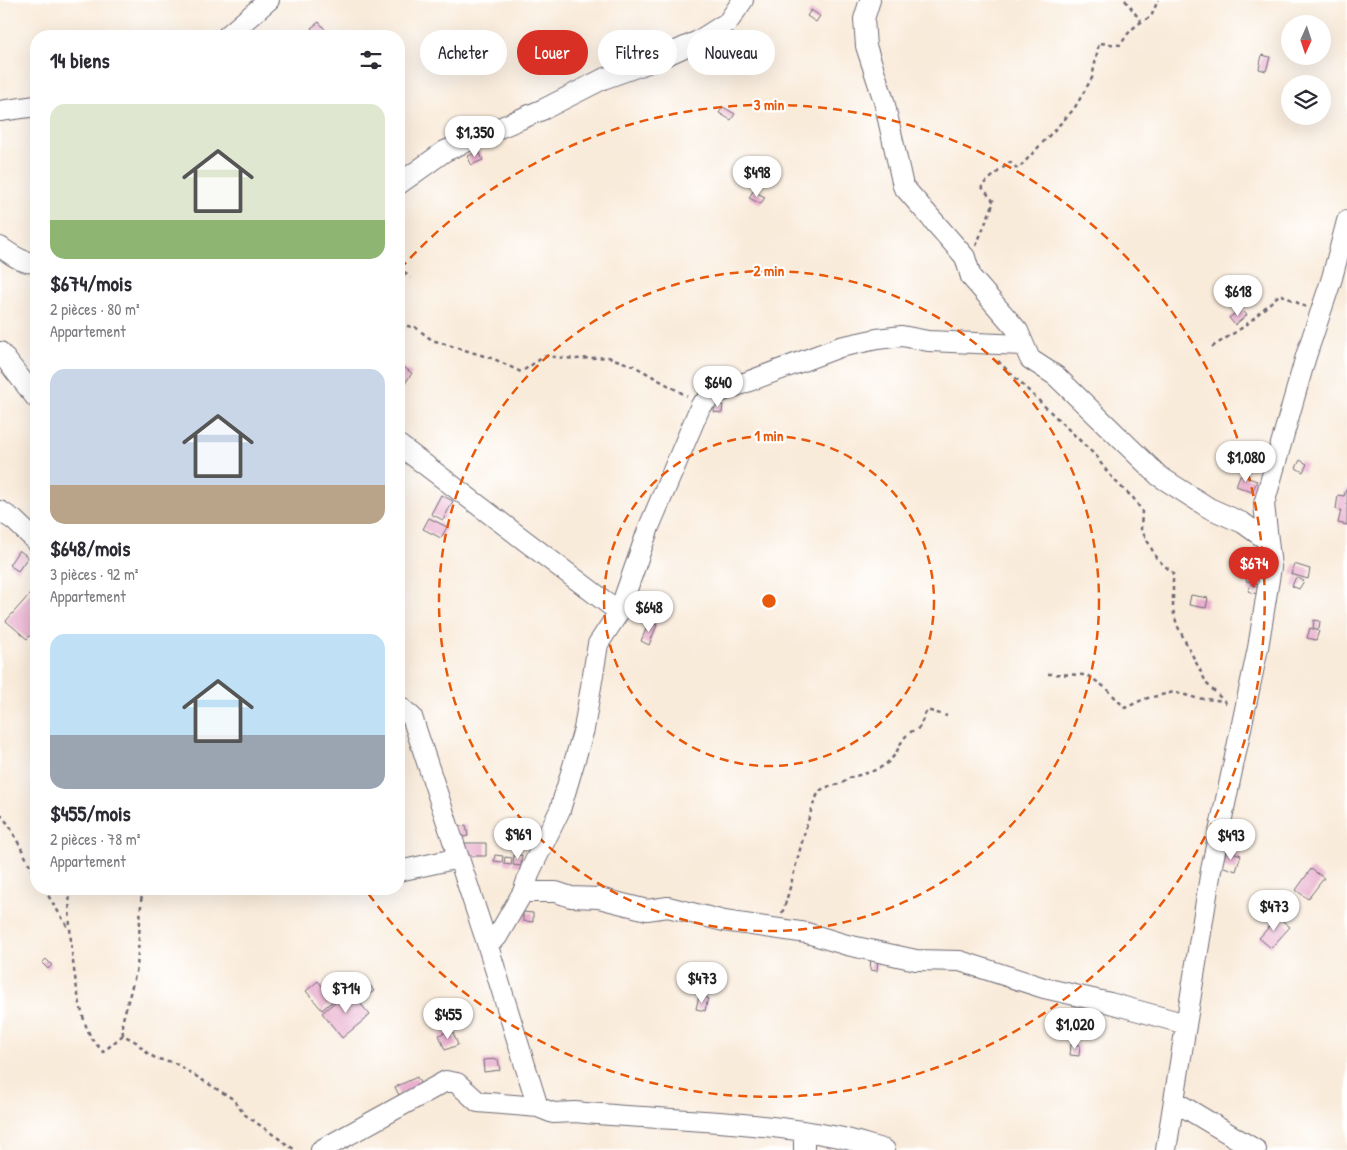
<!DOCTYPE html>
<html lang="fr">
<meta charset="utf-8">
<style>
:root{--surface:#fff;--page:#f7f7f7;--text:#2b2b33;--muted:#7c7c81;--accent:#d93025}
body{margin:0;font-family:"Patrick Hand",sans-serif;background:var(--page);color:var(--text);height:100vh;display:flex;flex-direction:column;font-size:19px;white-space:nowrap}
*{box-sizing:border-box;margin:0}
p{font-size:16px;color:var(--muted)}
.icon{flex:none;width:28px;height:28px;fill:none;stroke:currentColor;stroke-width:2;stroke-linecap:round;stroke-linejoin:round}
.map{position:relative;flex:1;overflow:hidden}
.sheet{position:absolute;left:30px;top:30px;width:375px;height:865px;display:flex;flex-direction:column;background:var(--surface);border-radius:20px;box-shadow:0 5px 20px #0002}
.sheet>*{flex:none}
.top-card{position:absolute;left:420px;top:30px;width:475px;height:45px;display:flex;gap:10px}
.needle{width:32px;rotate:183deg}
.buttons{position:absolute;left:1281px;top:15px;display:grid;gap:10px}
.buttons a{display:grid;place-items:center;width:50px;height:50px;border-radius:50%;background:var(--surface);box-shadow:0 5px 20px #0002;font-size:25px}
.price{position:absolute;translate:-50% -42px;padding:0 11px;border-radius:18px;background:#fff;color:#222;font-size:16px;line-height:32px;filter:drop-shadow(0 1px 2px #0008)}
.price::after{content:'';position:absolute;left:50%;top:30px;width:15px;height:11px;margin-left:-8px;background:inherit;clip-path:polygon(0 0,100% 0,50% 100%)}
.price.active{background:var(--accent);color:#fff}
ul{padding:0;list-style:none}
li{display:grid;align-content:center;gap:10px;height:265px;padding:0 20px}
li span{display:grid;place-items:center;height:155px;border-radius:15px;color:#555}
li>.icon{margin-inline-start:auto}
span .icon{width:90px;height:90px;fill:#fffc;stroke-width:1}
li b{font-size:21px}
h2{display:flex;justify-content:space-between;align-items:center;height:60px;padding:0 20px;font-size:21px}
.pill{padding:0 18px;border-radius:22px;background:var(--surface);box-shadow:0 5px 20px #0002;font-size:18px;line-height:45px}
.pill.active{background:var(--accent);color:#fff}
.map>svg:first-child{display:block}
.building{fill:#e9afce}
.lines{fill:none;stroke-linecap:round;stroke-linejoin:round}
.minor-casing{stroke:#6d6873;stroke-width:22}
.path{stroke:#6d6873;stroke-width:2.5;stroke-dasharray:4 4;stroke-linecap:butt}
.minor{stroke:#fff;stroke-width:20}
.ring{fill:none;stroke:#e8590c;stroke-width:2.5;stroke-dasharray:9 6}
.centre{fill:#e8590c;stroke:#fff;stroke-width:2.5}
.ring-label{font-size:15px;text-anchor:middle;font-weight:bold;fill:#e8590c;stroke:#fff;stroke-width:4.5;stroke-linejoin:round;paint-order:stroke}
</style>
<div class="map">
<svg width="1347" height="1150" viewBox="0 0 1347 1150">
<rect width="100%" height="100%" fill="#fff"/>
<filter id="ink" filterUnits="userSpaceOnUse"><feTurbulence type="fractalNoise" baseFrequency=".02" numOctaves="2"/><feDisplacementMap in="SourceGraphic" scale="10" xChannelSelector="R" yChannelSelector="G"/><feConvolveMatrix kernelMatrix="1 2 1 2 8 2 1 2 1" color-interpolation-filters="sRGB"/></filter>
<filter id="wash" filterUnits="userSpaceOnUse"><feTurbulence type="fractalNoise" baseFrequency=".0096" numOctaves="4" result="noise"/><feDisplacementMap in="SourceGraphic" scale="20" xChannelSelector="R" yChannelSelector="G"/><feGaussianBlur stdDeviation="1.12" result="paint"/><feColorMatrix in="noise" values="0 0 0 0 0 0 0 0 0 0 0 0 0 0 0 0 0 1.4 0 .05"/><feComposite in="paint" operator="in"/></filter>
<g filter="url(#wash)">
<rect width="100%" height="100%" fill="#f9ebda"/>
<g id="blocks">
<path class="building" d="M811,10L820,16L816,22L807,16Z
M319,22L328,33L324,36H318L311,28Z
M1262,55L1270,57L1266,71L1259,69Z
M723,107L735,114L731,120L719,113Z
M479,151L483,160L471,165L468,156Z
M753,191L765,197L761,204L749,198Z
M1241,309L1247,315L1235,325L1229,318Z
M399,364L412,373L402,388L399,385Z
M715,404L723,405L722,413L714,412Z
M1300,460L1307,464L1303,472L1296,468Z
M1240,475L1257,481L1252,492L1236,486Z
M1347,486V525L1338,523L1341,510L1336,509L1338,495L1344,496Z
M441,495L453,501L443,520L431,514Z
M429,518L447,527L441,538L423,529Z
M19,550L28,557L18,571L9,565Z
M1294,564L1310,569L1308,579L1291,574Z
M1249,567L1263,570L1259,584L1246,581Z
M1296,577L1304,581L1299,589L1292,586Z
M1251,584L1259,587L1257,594L1248,591Z
M36,587V629L27,639L6,621Z
M1191,595L1208,598L1206,608L1189,605Z
M1314,620L1320,621L1319,629L1313,628Z
M649,622L657,625L649,645L641,641Z
M1310,628L1319,631L1316,640L1307,638Z
M466,825L468,836L459,838L456,827Z
M462,843H486V856H462Z
M1227,850L1241,855L1236,871L1221,866Z
M495,855L503,856L502,862L494,861Z
M514,855H522L521,866L513,865Z
M505,857L512,858L511,865L504,864Z
M1311,869L1324,878L1308,899L1296,890Z
M523,912L533,913V922L523,921Z
M1278,917L1290,927L1271,948L1259,938Z
M871,957L878,958L877,971L870,970Z
M46,959L52,965L48,969L42,963Z
M318,981L334,1000L322,1010L306,991Z
M370,985L374,991L365,997L360,991Z
M349,990L370,1015L342,1038L322,1013Z
M699,996L708,998L705,1011L696,1009Z
M452,1030L458,1045L445,1050L439,1035Z
M1071,1044L1080,1045L1079,1056L1070,1055Z
M498,1059L500,1070L484,1072L483,1060Z
M417,1077L421,1085L399,1095L395,1087Z"/>
</g>
</g>
<g filter="url(#ink)">
<use href="#blocks" fill-opacity="0" stroke="#6d6873" stroke-width="1"/>
<g class="lines">
<g class="minor-casing">
<path id="minor" d="M870,0L864,19L866,46L884,101L903,186L965,257L971,277L1018,331L1030,359L1056,376L1159,476L1209,508L1243,523L1268,541
M227,36L269,0
M0,111L36,106
M399,184L445,151L544,109L603,79L656,60L698,41L728,22L743,0
M0,247C10,253 23,265 36,262
M0,352L36,398
M399,445L619,612
M0,511L14,520L36,541
M399,706L412,717L487,943L538,1107L553,1113L575,1112C661,1120 748,1120 833,1136C851,1139 868,1145 885,1150
M399,871L459,858
M523,892L531,869L560,810L584,729L598,644L619,612L649,527L701,405L715,394L840,347L877,339L902,336L928,341L1023,345
M487,943L497,937L523,892H556L571,897L599,898L647,910L668,907L724,921L807,933L847,945L916,960L960,961L1044,988L1110,1003L1186,1024
M1174,1101L1256,1150
M804,1132V1150
M321,1150L446,1081L457,1083L478,1102L538,1107
M1166,1150L1211,870L1258,648L1271,567L1264,504L1306,356L1332,278L1347,221"/>
</g>
<path class="path" d="M1125,0L1141,21
M976,246L994,202L981,186L1010,162L1018,169L1074,109L1092,78L1099,43L1121,45C1127,32 1137,23 1151,17L1158,0
M399,266L410,278
M399,325L415,327L432,340L494,359L521,372L545,356L576,359L608,357L634,366L687,396
M1212,347L1245,326L1280,294L1306,307
M998,361L1098,458C1100,465 1126,494 1132,496L1142,511L1141,529L1157,559L1173,573V610L1177,625L1207,684L1229,706
M1048,674L1087,675L1106,688L1125,708L1144,699L1174,692L1196,698L1225,701
M0,814L9,825L36,877
M44,889L69,929
M70,889C67,922 75,1009 91,1037C94,1042 99,1047 103,1052L123,1035
M142,889L137,968L122,1023L123,1035L136,1042L147,1053L157,1059L173,1062L233,1099L244,1114L295,1150
M782,913C791,892 810,798 821,790C827,786 832,786 839,784C844,783 848,778 852,777C863,774 878,771 887,763C903,750 897,736 919,728L927,710L947,716"/>
<use href="#minor" class="minor"/>
</g>
</g>
<g class="ring">
<circle cx="769" cy="601" r="165"/>
<circle cx="769" cy="601" r="330"/>
<path d="M400 269A496 496 0 1 1 365 889"/>
</g>
<circle cx="769" cy="601" r="8" class="centre"/>
<g class="ring-label">
<text x="769" y="110">3 min</text>
<text x="769" y="276">2 min</text>
<text x="769" y="441">1 min</text>
</g>
</svg>
<div class="buttons">
<a><svg class="needle" viewBox="-14 -14 28 28"><path d="M0-13l5 13h-10z" fill="#e53935"/><path d="M0 13l5-13h-10z" fill="#7c7c81"/></svg></a>
<a><svg class="icon" aria-label="layers" viewBox="0 0 24 24"><path d="M12 4l9 5-9 5-9-5zM3 14l9 5 9-5"/></svg></a>
</div>
<b class="price" style="left:475px;top:158px">$1,350</b>
<b class="price" style="left:757px;top:198px">$498</b>
<b class="price" style="left:1238px;top:317px">$618</b>
<b class="price" style="left:718px;top:408px">$640</b>
<b class="price" style="left:1246px;top:483px">$1,080</b>
<b class="price active" style="left:1254px;top:589px">$674</b>
<b class="price" style="left:649px;top:633px">$648</b>
<b class="price" style="left:518px;top:860px">$969</b>
<b class="price" style="left:1231px;top:861px">$493</b>
<b class="price" style="left:1274px;top:932px">$473</b>
<b class="price" style="left:702px;top:1004px">$473</b>
<b class="price" style="left:346px;top:1014px">$714</b>
<b class="price" style="left:448px;top:1040px">$455</b>
<b class="price" style="left:1075px;top:1050px">$1,020</b>
<div class="top-card">
<a class="pill">Acheter</a>
<a class="pill active">Louer</a>
<a class="pill">Filtres</a>
<a class="pill">Nouveau</a>
</div>
<section class="sheet">
<h2>14 biens<svg class="icon" aria-label="filters" viewBox="0 0 24 24"><path d="M4 7h16M4 17h16"/><circle cx="9" cy="7" r="2"/><circle cx="15" cy="17" r="2"/></svg></h2>
<ul>
<li><span style="background:linear-gradient(#dfe7d0 75%,#8fb573 0)"><svg class="icon" aria-label="home" viewBox="0 0 24 24"><path d="M3 11l9-7 9 7M6 9v11h12V9"/></svg></span><div><b>$674/mois</b><p>2 pièces · 80 m²</p><p>Appartement</p></div></li>
<li><span style="background:linear-gradient(#c9d6e8 75%,#b9a48a 0)"><svg class="icon" aria-label="home" viewBox="0 0 24 24"><path d="M3 11l9-7 9 7M6 9v11h12V9"/></svg></span><div><b>$648/mois</b><p>3 pièces · 92 m²</p><p>Appartement</p></div></li>
<li><span style="background:linear-gradient(#bfe0f5 65%,#9aa5b1 0)"><svg class="icon" aria-label="home" viewBox="0 0 24 24"><path d="M3 11l9-7 9 7M6 9v11h12V9"/></svg></span><div><b>$455/mois</b><p>2 pièces · 78 m²</p><p>Appartement</p></div></li>
</ul>
</section>
</div>
